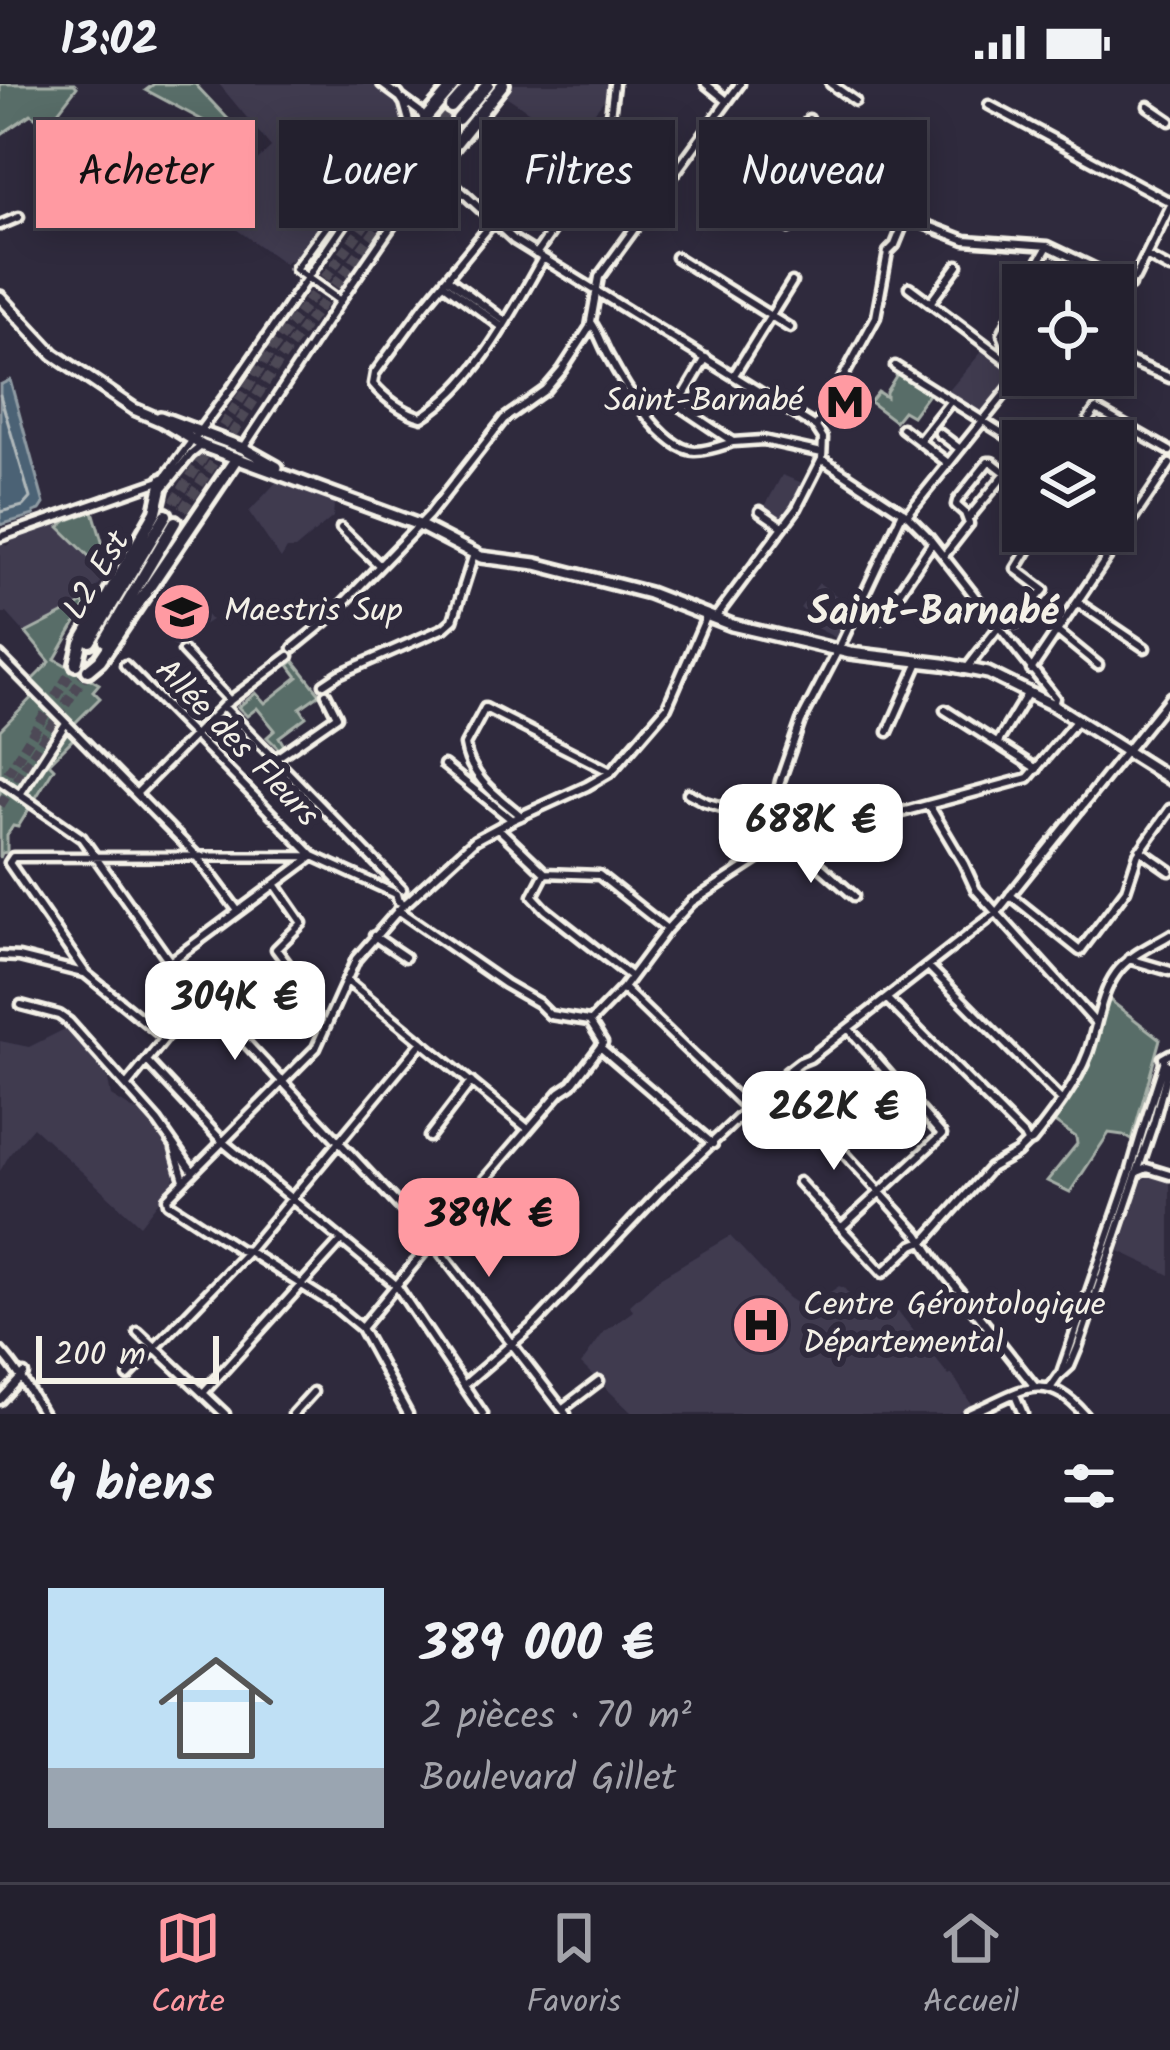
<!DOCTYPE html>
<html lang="fr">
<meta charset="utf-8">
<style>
:root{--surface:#23202e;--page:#2f2d3a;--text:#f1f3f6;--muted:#a3a3aa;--line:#403e4a;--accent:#ff9aa2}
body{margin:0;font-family:Kalam,sans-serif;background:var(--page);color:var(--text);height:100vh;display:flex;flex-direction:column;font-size:45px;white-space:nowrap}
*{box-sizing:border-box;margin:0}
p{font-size:39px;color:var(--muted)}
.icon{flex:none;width:66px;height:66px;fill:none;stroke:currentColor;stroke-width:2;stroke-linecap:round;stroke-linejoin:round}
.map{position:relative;height:1330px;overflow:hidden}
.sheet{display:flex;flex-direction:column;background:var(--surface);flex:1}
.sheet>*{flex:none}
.hud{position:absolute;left:36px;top:36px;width:1098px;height:108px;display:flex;gap:24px}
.controls{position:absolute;left:1002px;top:180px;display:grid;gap:24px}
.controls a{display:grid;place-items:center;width:132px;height:132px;border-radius:0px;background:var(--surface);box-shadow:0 6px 30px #0003,0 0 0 3px var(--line);font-size:60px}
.scale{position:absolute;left:36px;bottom:30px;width:183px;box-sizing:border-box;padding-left:12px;border:6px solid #f4f1e8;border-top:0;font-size:33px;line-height:42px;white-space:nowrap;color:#f4f1e8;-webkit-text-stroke:9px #2f2a3d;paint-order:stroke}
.price{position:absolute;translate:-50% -102px;padding:0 27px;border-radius:24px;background:#fff;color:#222;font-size:39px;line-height:78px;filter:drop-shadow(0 3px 6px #0008)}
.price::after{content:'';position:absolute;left:50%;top:72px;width:36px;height:27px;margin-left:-18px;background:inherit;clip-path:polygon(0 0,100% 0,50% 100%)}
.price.selected{background:var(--accent);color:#111}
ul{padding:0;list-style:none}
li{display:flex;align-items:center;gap:36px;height:300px;padding:0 48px}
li+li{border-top:3px solid var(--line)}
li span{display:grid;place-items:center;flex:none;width:336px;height:240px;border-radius:0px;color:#555}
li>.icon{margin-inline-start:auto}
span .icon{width:144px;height:144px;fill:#fffc;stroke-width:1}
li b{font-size:51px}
h2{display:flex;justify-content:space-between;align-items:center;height:144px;padding:0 48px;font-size:51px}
.pill{padding:0 42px;border-radius:0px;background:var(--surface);box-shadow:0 6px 30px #0003,0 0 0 3px var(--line);font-size:42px;line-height:108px}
.pill.selected{background:var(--accent);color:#111}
.status{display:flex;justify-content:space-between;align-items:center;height:84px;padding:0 60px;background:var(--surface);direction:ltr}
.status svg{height:33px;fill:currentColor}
.tabs{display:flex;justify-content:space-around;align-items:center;height:168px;border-top:3px solid var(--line);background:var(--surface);font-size:33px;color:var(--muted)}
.tabs a{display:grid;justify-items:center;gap:6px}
.tabs .selected{color:var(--accent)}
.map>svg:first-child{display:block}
.built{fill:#3f3a50}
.green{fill:#586d67;stroke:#a6afa8;stroke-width:3}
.water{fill:#4b6275;stroke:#8f9ba3;stroke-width:3}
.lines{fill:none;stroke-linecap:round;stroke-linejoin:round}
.shore{stroke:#b0b8ba;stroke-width:3}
.minor-tunnel{stroke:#4d4857;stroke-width:6;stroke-dasharray:6 3;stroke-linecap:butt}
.highway-tunnel{stroke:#4d4857;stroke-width:10;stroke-dasharray:10 5;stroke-linecap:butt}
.minor-casing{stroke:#f4f1e8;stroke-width:15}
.major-casing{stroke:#f4f1e8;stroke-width:18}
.highway-casing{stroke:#f4f1e8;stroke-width:20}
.minor{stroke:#2f2a3d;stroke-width:6}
.major{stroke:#2f2a3d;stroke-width:9}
.highway{stroke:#2f2a3d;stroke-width:10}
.labels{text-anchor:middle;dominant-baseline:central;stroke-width:12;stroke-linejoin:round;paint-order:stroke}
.poi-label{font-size:33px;fill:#f4f1e8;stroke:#2f2a3d;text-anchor:start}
.street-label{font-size:33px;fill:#f4f1e8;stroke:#2f2a3d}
.quarter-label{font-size:39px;font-weight:bold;fill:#f4f1e8;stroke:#2f2a3d}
</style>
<div class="status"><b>13:02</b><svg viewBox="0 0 49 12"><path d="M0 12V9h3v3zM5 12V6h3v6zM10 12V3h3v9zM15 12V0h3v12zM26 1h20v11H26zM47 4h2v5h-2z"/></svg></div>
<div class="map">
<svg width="1170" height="1330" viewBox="0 0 1170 1330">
<rect width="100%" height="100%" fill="#2f2a3d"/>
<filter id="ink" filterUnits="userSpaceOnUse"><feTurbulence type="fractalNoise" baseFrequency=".00833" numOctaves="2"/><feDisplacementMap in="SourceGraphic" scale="24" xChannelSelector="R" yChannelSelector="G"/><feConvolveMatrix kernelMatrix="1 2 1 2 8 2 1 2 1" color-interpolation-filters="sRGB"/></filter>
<g filter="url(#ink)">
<path class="built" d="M219,0H371L397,19L402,36L337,124L325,131L326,141L297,180L288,176L285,180L233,143L249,117L250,111L244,95L253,87L250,83L271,63Z
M514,0H609L604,16L581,45L595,57L591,70L506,12Z
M984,265L1015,288L980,331L946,310Z
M782,391L805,400L780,438L763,426Z
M280,394L333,414L334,420L333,433L295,465H287L281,475L249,428Z
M55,440L107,492L82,519L25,549L7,529L0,531V459L7,462L16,453Z
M177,498L211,536L203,541L186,565L180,568L169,557V542L154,521Z
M819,499L851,522L842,542L837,545L839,548L836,554L805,538L809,531L800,524Z
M67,944L106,986L111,1012L147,1034L174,1074L175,1091L171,1101L140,1141L33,1043L10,1070L0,1087V957L29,963Z
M1150,1093L1170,1098V1191L1119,1167L1143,1095Z
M730,1152L787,1213L797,1220L810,1222L839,1202L844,1204L864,1230L867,1229L876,1239L881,1236L884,1238L898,1227L949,1292L952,1290L973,1323L956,1330H633L581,1280L604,1248L633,1227L630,1221L661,1193Z"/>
<path class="green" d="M0,0H74L77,3L47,42L31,30L0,51Z
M154,0H195L244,52L221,46L146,6Z
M899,287L925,304L924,307L929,309L912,332L903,327L895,337L870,318L878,308L886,313V308Z
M93,427L109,481L113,479L117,482L109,496L101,484L59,443L68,436Z
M84,519L86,521L55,575L99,600L93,607L100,614L68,646L74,654L49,679L54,684L18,743L13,742L7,751V768L2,769L0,774V646L39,606L31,597L50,578L26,549Z
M294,577L320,610L300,624L306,633L279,653L285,663L281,667L267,653L275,646L257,624L247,632L238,623L256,609L265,619L298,593L289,581Z
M1107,914L1160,955L1132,1056L1123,1051L1109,1049L1070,1108L1047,1097L1077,1060L1076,1053L1053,1037L1087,973Z"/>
<path class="water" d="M10,296L44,420L40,426L34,428V431L0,441V301Z"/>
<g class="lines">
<path class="shore" d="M0,311L30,414L23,422L0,428"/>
<path class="minor-tunnel" d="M1008,549L1016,539"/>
<path class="highway-tunnel" d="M166,431L270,269L451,23
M175,438L280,276L458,35
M0,702L76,580
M0,721L88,586"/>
<g class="minor-casing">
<path id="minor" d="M382,0L420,28L447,70L452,100
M706,0L727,17
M831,0L855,17
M398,10L404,19L413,51L430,78L514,156L816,343L823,354L822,375L797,424L715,534
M989,21L1170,118
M1148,22L1170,37
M715,34L763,68L815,98L965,156L1048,162L1130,201
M790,84L809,35
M819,100L840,55
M493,138L424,222L375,289L373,300C384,314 405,329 422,333C478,297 511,230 543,174
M0,141L19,133
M789,144L808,94
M536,170L594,86L610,32L614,0
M1146,172L1170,185
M676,173L790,244
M447,194L506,238
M443,199L502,243
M1026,201L1048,162
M909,203L1022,288
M1113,211L1135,194L1170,123
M340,217L295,185L368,86L379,94
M930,219L958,181
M591,238C599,249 602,260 608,271C623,299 662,366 695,367C708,367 721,362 733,358
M1113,270L1170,294
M706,274L678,321L733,358L763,356L822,369
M1012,276L1002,250L1023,207
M895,282L1023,362
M734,291L792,198
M1089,335L1096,325L1170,367
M816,343L876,233L888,168L895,161L906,134
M902,344L948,379
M939,349L960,365
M919,357L950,318
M1094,357L1095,354
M244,363L340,217L400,130L447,70
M822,375L907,431L926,450L1051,609L1055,614L1053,621
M165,402L190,371L200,363
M1113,418L1135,432
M760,427L783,443
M907,431L1023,287
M341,444L379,481
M0,453L163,396L233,302L344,140L425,35
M944,472L969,440L965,429L956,421L957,417L988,378H992L1006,389L968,435
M1077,518L1145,564
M859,523L882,534L932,459
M1016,539L1044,506L1016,485L1039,447
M1059,549L1098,581
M293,564L325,538L429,431L504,335L545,306L562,286L590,243L599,193L740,0
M183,567L230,617
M0,572L197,772L238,827
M125,581L313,772L170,878
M967,584L998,544
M1031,586L1170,380
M324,600L339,590L444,544L453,536L474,470
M223,622L402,805
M945,626L1037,685
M888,648L919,578
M998,658L1027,610
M275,675L337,632L326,610
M444,681L512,736
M0,697L82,754L170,878L432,1157L566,1330
M688,709L705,718L772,738
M20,710L66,639
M136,710L223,622L289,572
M929,721L964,780L976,806L1096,939
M521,732C497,712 470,694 465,661L485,624L611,688
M498,744L545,789L599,791L667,845
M796,761L854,812
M1140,766L1170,787
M764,771L780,697L801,637L838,566L903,428
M545,789L533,812L546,826L630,892
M275,800L302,839L276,865L288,881
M1010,811L1080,867L1126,806L1138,770L1170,725
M403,821L356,875L316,964L167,1114L168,1119L240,1166L248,1167L332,1220L361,1244L408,1330
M398,826L505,900L538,919L550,931L589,937
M374,852L405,873
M0,872L19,873L83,889
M1129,875L1170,887
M929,883L1062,1017
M346,896L528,1045
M623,904L749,1026
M887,915L1024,1052L1027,1058
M21,921L59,931L69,938L158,1038L193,1088
M165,954L86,890L9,779L13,773L313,772L396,810L398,817L405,820L475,756L512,736L587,702L611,688L667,623L707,531
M600,963L603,959L590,938L623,904L667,845L692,818L764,771L835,746L1028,694L1077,636
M600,963L713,1060
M147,977L224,1059L396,1201L483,1330
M1166,981L1163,974L1170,970
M779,998L919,1151L937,1179L1035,1303
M127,1001L200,911
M429,1053L471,998
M175,1065L184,1096
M1140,1087L1147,1084L1170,1091
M799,1098L883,1189L913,1161L927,1155L990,1084L1017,1069L1027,1059L1032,1057C1053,1030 1076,1001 1088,969C1097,944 1100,911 1116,889C1129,871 1152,862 1170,851
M841,1144L942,1051L849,945
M362,1243L461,1123L560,1008L572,1000L600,963
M138,1248L225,1330
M0,1267C17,1285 30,1308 43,1330
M1061,1289L1131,1086C1140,1052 1153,1014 1164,979
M128,1292L248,1167L422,958
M464,1301L537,1238L660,1108L787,988L800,978L810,974L996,829L1170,613
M1051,1303L1058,1293L1070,1282L1078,1263L1154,1038L1169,981
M203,1309L342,1156
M1015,1311L1023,1330
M0,1316L24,1290
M562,1325L599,1297
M293,1330L313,1308
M969,1330C1018,1310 1043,1282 1084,1330"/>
</g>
<g class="major-casing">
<path id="major" d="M0,213L53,270L134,325L162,337L203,362L419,441L481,473L536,480L649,509L732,541L850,569L943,580L988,589L1053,621L1170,695
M160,333L243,364L277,383"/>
</g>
<g class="highway-casing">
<path id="highway" d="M451,23L471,0
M425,35L455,0
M458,35L488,0
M447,70L503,0
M90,557L166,431
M105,557L175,438
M76,580L81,559L156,427L163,396
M88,586L100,576L236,375"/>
</g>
<use href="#minor" class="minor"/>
<use href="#major" class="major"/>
<use href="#highway" class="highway"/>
</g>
</g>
<defs>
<g id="metro-disc" transform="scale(3)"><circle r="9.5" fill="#ff9aa2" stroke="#2f2a3d"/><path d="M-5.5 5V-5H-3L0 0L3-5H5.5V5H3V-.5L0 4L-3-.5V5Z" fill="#111"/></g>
<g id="university-disc" transform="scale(3)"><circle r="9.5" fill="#ff9aa2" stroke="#2f2a3d"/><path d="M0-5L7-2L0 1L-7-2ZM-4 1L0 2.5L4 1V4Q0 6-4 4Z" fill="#111"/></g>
<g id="hospital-disc" transform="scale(3)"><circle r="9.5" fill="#ff9aa2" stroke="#2f2a3d"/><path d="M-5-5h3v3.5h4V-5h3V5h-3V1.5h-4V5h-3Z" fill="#111"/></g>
</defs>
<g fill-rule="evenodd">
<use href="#metro-disc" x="845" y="318"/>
<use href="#university-disc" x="182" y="528"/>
<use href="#hospital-disc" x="761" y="1241"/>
</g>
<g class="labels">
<g class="poi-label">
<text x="803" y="318" text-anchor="end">Saint-Barnabé</text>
<text x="224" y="528">Maestris Sup</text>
<text x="803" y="1222">Centre Gérontologique<tspan x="803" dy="38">Départemental</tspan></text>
</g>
<g class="street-label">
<text transform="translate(98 492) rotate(-59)">L2 Est</text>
<text transform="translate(236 660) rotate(46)">Allée des Fleurs</text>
</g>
<g class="quarter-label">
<text x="933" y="530">Saint-Barnabé</text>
</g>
</g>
</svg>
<div class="controls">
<a><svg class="icon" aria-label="locate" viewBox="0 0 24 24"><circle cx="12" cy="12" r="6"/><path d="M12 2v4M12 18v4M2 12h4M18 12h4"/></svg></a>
<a><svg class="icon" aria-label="layers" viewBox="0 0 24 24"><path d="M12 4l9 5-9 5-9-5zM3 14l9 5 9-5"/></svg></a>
</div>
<div class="scale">200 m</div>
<b class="price" style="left:811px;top:802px">688K €</b>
<b class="price" style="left:235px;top:979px">304K €</b>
<b class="price" style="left:834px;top:1089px">262K €</b>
<b class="price selected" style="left:489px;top:1196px">389K €</b>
<div class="hud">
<a class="pill selected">Acheter</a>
<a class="pill">Louer</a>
<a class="pill">Filtres</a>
<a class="pill">Nouveau</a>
</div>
</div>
<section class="sheet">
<h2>4 biens<svg class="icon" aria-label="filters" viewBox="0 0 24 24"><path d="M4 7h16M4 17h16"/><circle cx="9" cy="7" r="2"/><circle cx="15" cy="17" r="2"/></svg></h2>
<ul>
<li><span style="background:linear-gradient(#bfe0f5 75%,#9aa5b1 0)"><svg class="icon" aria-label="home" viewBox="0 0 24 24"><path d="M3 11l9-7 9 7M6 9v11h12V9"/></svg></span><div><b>389 000 €</b><p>2 pièces · 70 m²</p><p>Boulevard Gillet</p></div></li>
</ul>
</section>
<nav class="tabs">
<a class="selected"><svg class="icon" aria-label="map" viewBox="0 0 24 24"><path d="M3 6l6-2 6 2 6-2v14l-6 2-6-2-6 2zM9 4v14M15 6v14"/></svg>Carte</a>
<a><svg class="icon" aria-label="saved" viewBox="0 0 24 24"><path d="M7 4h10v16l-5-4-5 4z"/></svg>Favoris</a>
<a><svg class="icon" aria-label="home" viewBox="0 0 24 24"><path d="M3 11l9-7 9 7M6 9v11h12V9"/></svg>Accueil</a>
</nav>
